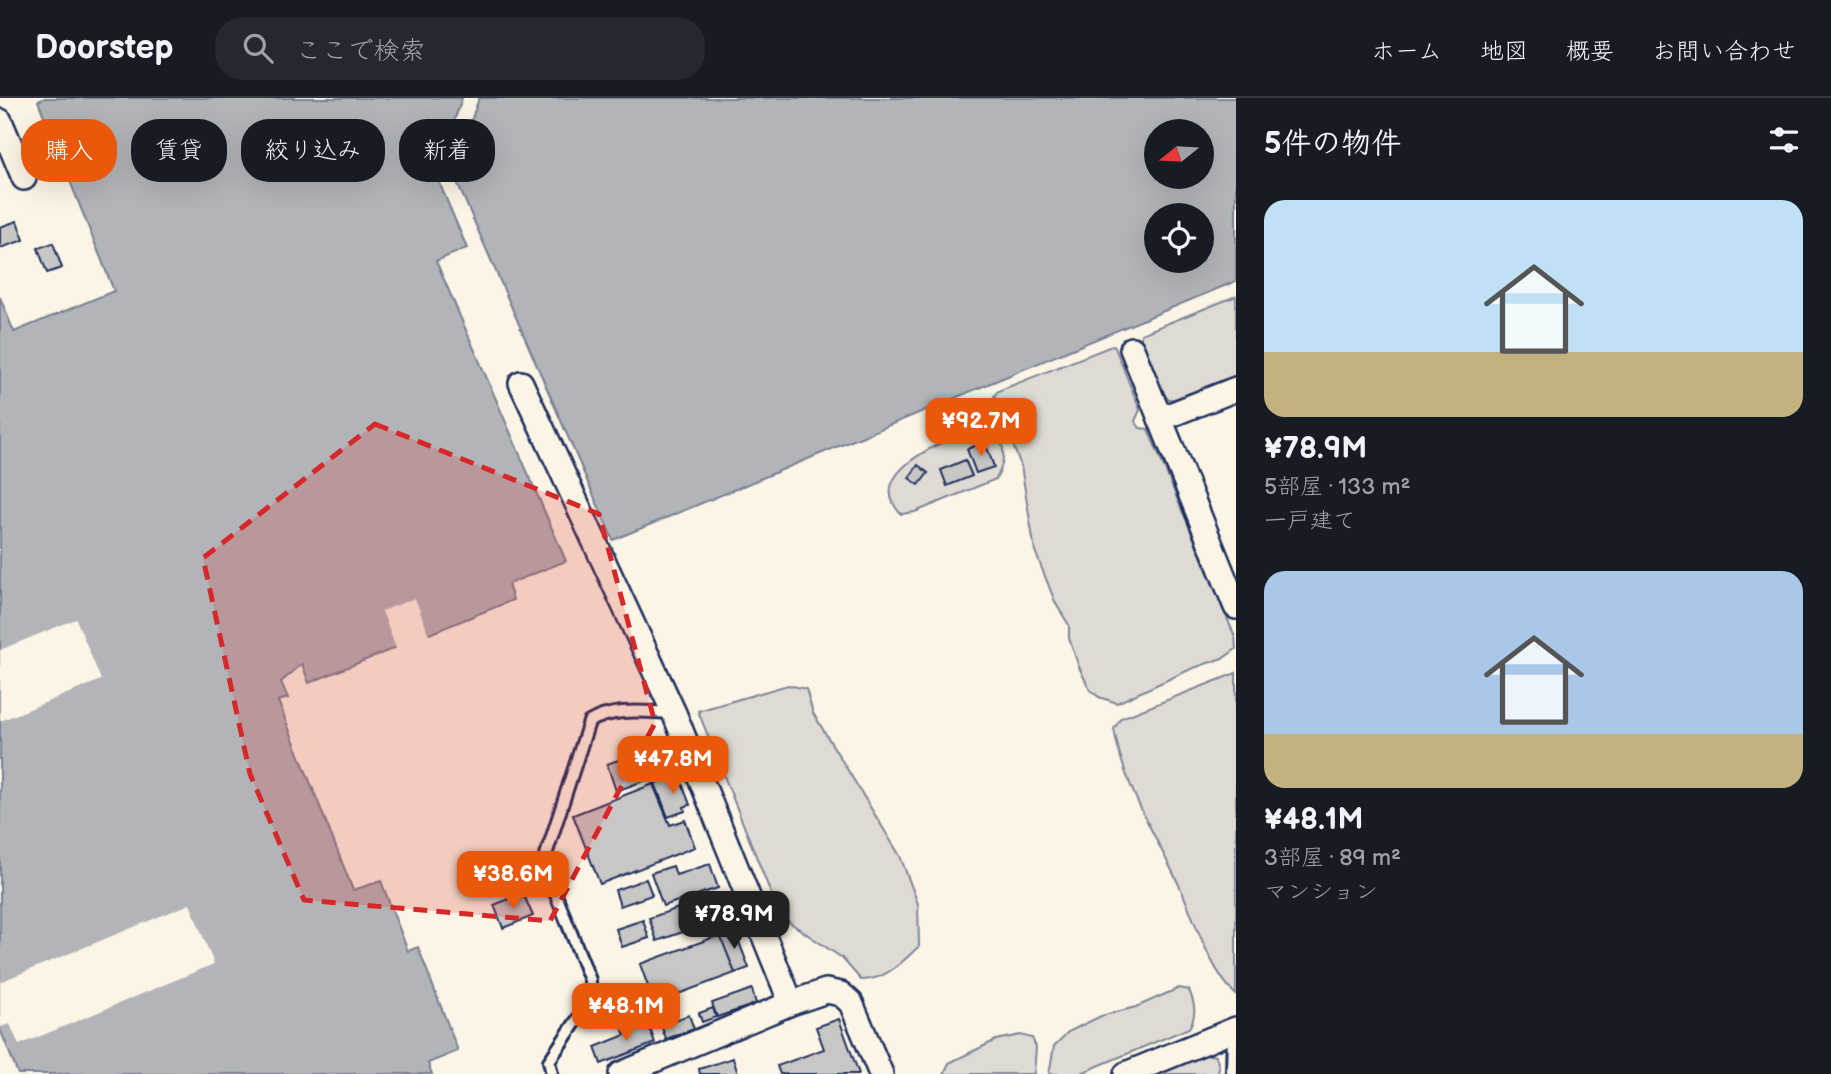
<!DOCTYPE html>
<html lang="ja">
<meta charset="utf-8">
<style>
:root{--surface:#171b24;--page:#242831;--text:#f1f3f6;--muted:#9ea1a6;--line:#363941;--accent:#ea580c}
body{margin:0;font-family:"Balsamiq Sans","Klee One",sans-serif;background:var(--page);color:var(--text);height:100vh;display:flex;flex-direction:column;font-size:26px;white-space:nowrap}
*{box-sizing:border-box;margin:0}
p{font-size:23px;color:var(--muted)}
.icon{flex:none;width:38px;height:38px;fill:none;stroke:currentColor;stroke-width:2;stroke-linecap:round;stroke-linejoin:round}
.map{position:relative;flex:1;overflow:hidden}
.details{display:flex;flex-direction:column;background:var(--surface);width:595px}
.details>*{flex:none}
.guide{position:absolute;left:21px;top:21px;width:665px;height:63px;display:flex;gap:14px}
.needle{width:46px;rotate:252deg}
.buttons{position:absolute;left:1144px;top:21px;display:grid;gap:14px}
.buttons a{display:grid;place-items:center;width:70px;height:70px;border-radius:50%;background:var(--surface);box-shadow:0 7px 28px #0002;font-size:35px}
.price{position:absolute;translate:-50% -60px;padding:0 16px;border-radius:14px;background:var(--accent);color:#fff;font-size:23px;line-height:46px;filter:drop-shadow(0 2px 4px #0008)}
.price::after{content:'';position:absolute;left:50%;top:42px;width:21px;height:16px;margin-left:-10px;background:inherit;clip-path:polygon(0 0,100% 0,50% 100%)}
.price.active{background:#222;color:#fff}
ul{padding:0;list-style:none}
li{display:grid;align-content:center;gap:14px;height:371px;padding:0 28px}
li span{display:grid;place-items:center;height:217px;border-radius:21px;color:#555}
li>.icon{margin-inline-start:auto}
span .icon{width:126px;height:126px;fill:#fffc;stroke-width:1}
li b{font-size:30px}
h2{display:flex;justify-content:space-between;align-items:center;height:84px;padding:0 28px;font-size:30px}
.tag{padding:0 24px;border-radius:28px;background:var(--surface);box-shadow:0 7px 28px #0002;font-size:24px;line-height:63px}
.tag.active{background:var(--accent);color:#fff}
header{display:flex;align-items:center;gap:42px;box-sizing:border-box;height:98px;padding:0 35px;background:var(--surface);border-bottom:2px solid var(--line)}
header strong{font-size:33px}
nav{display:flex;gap:38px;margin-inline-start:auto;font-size:24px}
.search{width:490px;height:63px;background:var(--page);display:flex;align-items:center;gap:18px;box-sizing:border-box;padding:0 24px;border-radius:28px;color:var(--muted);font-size:26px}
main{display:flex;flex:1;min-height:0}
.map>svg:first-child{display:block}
.green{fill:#dfdbd4;stroke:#7d8599;stroke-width:2}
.water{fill:#b2b4b8;stroke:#767f94;stroke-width:2;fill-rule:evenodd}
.pier{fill:#fcf5e5}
.building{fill:#c8c7c6;stroke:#1b2f5e;stroke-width:2}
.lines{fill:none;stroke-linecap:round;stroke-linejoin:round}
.service-casing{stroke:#1b2f5e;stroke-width:16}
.minor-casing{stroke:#1b2f5e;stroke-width:28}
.service{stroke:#fcf5e5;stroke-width:10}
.minor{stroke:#fcf5e5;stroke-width:23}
.marked{fill:#d62828;fill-opacity:0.2;stroke:#d62828;stroke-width:5;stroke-dasharray:14 9;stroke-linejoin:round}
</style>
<header>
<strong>Doorstep</strong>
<div class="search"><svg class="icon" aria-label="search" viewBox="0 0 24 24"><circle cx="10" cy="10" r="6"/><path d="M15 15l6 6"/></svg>ここで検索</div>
<nav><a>ホーム</a><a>地図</a><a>概要</a><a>お問い合わせ</a></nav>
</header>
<main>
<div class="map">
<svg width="1236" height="976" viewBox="0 0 1236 976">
<rect width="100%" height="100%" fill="#fcf5e5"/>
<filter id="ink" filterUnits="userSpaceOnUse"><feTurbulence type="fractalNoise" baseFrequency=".0143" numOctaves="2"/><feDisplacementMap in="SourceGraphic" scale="14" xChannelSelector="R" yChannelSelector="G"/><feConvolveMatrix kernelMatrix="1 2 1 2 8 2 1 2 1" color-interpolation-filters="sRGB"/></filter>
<g filter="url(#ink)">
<path class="green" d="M1236,198V277L1174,301H1168L1163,295L1141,243V236Z
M1114,247L1140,312L1135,323L1140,330L1148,331L1235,539L1236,551L1225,559L1191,571L1117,605L1099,599L1090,592L1079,569L1069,540V527L1056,506L1035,453L1021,368L994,298L998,293Z
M979,328C984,330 992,332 996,336C1008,348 1003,369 996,381L915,414L901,416C860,373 951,340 979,328Z
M1236,575V897C1208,869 1196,824 1180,789C1155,736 1124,689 1114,631L1121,620Z
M788,587L806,591L813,615L900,758L918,806L919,848C904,863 884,883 861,882L842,860L789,824L774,803L698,613Z
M1179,890L1189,892C1195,906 1197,917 1189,930L1079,976H1049L1054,948L1068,934L1101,918L1136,909Z
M1020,937L1032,940L1036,949L1034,976H944L949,965L996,942Z
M1204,956L1216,958L1219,969L1218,976H1148Z"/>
<path class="water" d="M45,0H462L436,77L467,150L436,163L566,463L508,486L513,502L309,585L302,566L281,584L288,600L278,603L353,792L381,783L408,853L418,849L458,953L428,965L432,976H18L0,931V199L14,234L114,193L38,3Z
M479,0H1236V183L613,442L453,75ZM1157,33H1202V79H1157ZM1157,117H1202V163H1157Z"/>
<path class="pier" d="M415,500L430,540L397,553L382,513Z
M76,521L101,582L0,623V552Z
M190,806L214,866L19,947L10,926L0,929V884Z"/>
<path class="building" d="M17,123L24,142L0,150V129Z
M53,145L62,170L47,175L38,150Z
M985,344L994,369L976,375L967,351Z
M965,362L972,378L947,388L941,372Z
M918,367L928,375L919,387L909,380Z
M648,651L658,678L616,693L607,666Z
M679,677L690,707L684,709L685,713L668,719L655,685Z
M653,686L670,727L685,722L695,749L600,786L573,717Z
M710,766L718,790L663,808L651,775L673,768L676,777Z
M646,781L652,797L620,808L615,792Z
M523,795L533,818L503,830L494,807Z
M693,805L700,828L657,843L649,820Z
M643,822L649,840L622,849L616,831Z
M734,831L749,870L735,875L720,837Z
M720,837L735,875L654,905L640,866Z
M752,891L756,906L717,919L712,905Z
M713,910L716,919L702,924L699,915Z
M689,917L694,931L666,941L661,927Z
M839,921L859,976H780L777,968L824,951L816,929Z
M647,922L655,945L601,966L595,949L625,937L623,931Z
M733,960L738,976H700L699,971Z"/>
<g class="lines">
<g class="service-casing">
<path id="service" d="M552,976L549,963L590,903V882L546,772L545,760L589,624C614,609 644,614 673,615
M1232,976L1233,933"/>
</g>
<g class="minor-casing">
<path id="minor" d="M0,23L24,80
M1132,251L1236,509
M521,285L674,615L791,905
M1160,321L1236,291
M621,976L791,905L826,893L841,896L851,905L881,976
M1126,976L1236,931"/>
</g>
<use href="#service" class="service"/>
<use href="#minor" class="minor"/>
</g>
</g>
<path class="marked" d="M375,326L599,416L655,625L550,823L304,802L250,676L203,460Z"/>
</svg>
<div class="buttons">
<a><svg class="needle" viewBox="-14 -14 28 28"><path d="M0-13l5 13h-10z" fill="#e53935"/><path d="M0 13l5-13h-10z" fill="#9ea1a6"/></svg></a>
<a><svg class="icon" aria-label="locate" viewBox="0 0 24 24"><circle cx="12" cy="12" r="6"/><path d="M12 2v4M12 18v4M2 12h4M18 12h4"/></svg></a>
</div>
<b class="price" style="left:981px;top:360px">¥92.7M</b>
<b class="price" style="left:673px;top:698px">¥47.8M</b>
<b class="price" style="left:513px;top:813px">¥38.6M</b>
<b class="price active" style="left:734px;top:853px">¥78.9M</b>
<b class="price" style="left:626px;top:945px">¥48.1M</b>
<div class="guide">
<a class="tag active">購入</a>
<a class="tag">賃貸</a>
<a class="tag">絞り込み</a>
<a class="tag">新着</a>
</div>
</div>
<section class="details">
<h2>5件の物件<svg class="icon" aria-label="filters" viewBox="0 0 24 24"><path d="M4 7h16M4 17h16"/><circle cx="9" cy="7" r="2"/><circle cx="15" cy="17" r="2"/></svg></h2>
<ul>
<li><span style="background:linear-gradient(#bfe0f5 70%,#c2b280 0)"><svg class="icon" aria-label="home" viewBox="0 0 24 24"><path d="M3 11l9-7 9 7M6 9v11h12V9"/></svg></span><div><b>¥78.9M</b><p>5部屋 · 133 m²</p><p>一戸建て</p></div></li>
<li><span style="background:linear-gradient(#a9c7e8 75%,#c2b280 0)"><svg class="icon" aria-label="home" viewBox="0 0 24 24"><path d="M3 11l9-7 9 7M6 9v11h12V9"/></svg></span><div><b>¥48.1M</b><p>3部屋 · 89 m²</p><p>マンション</p></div></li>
</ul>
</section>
</main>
